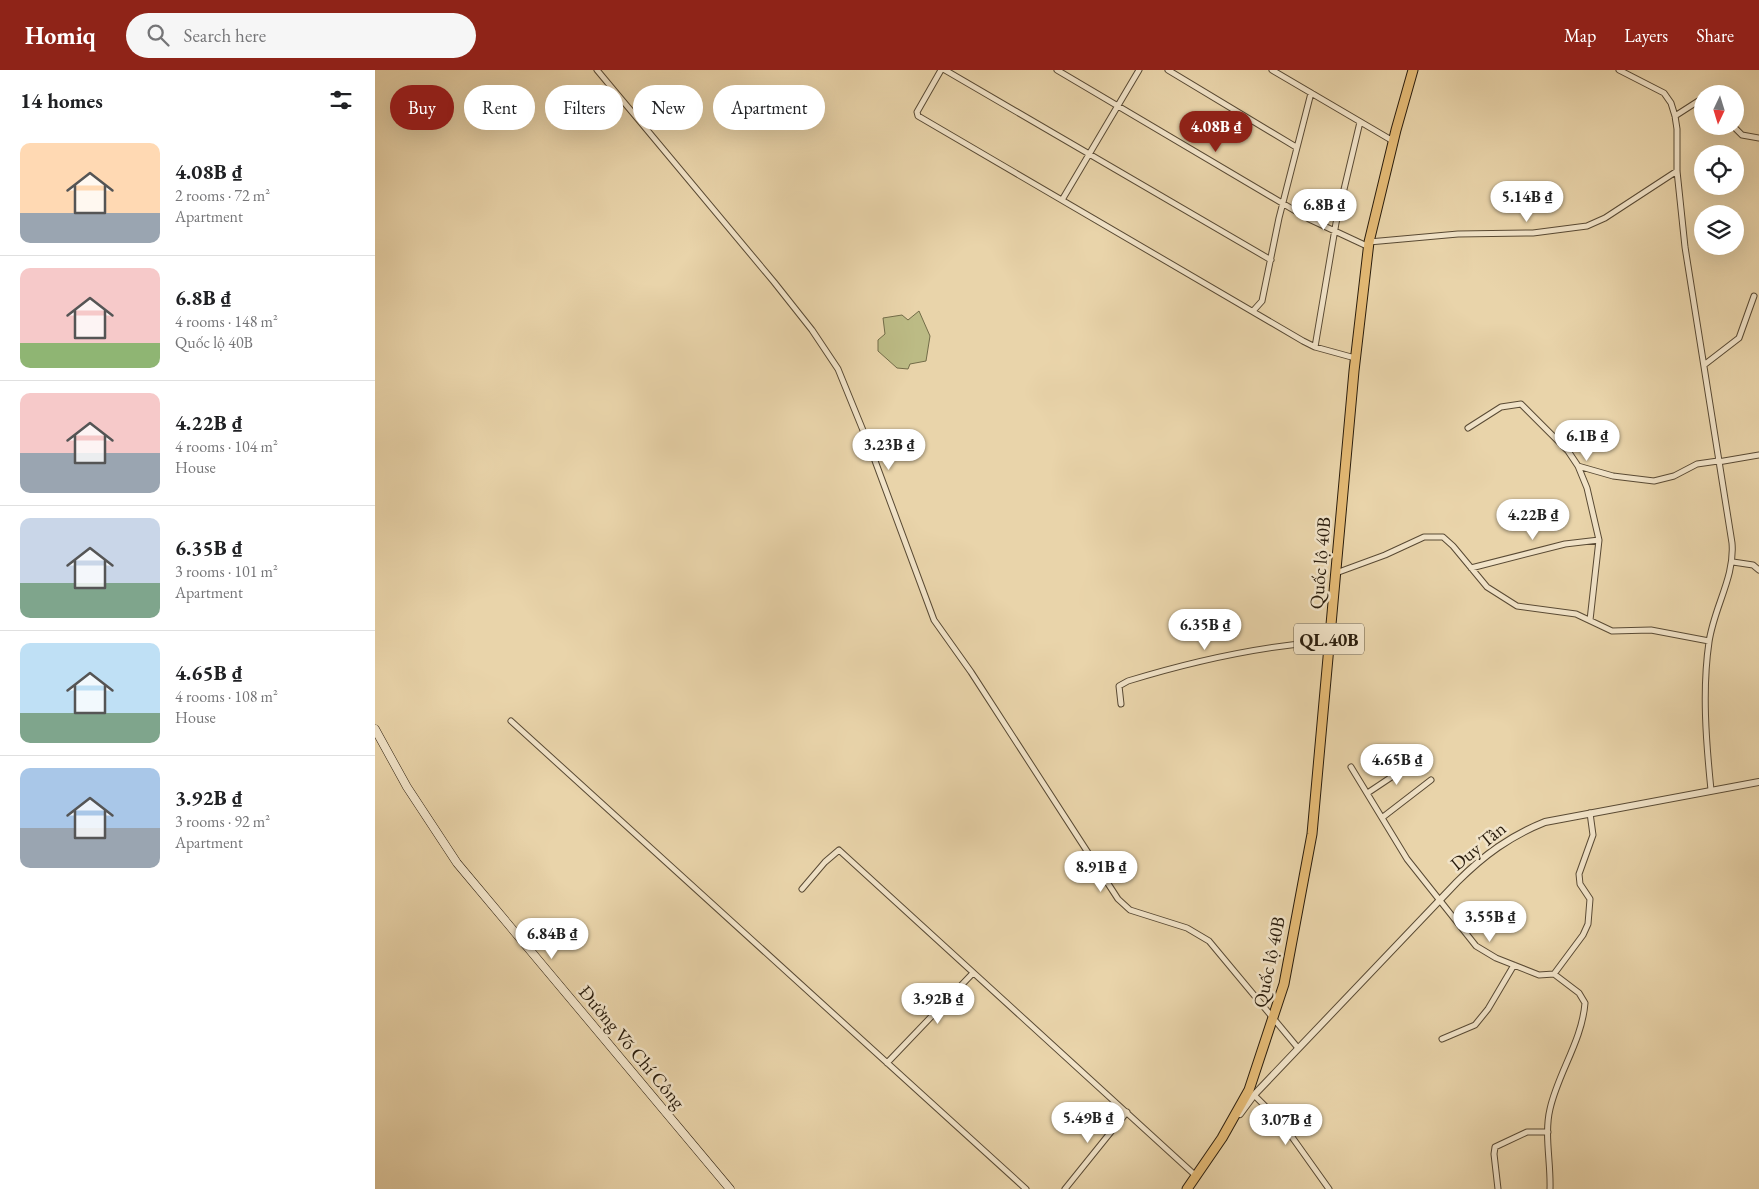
<!DOCTYPE html>
<meta charset="utf-8">
<style>
:root{--surface:#fff;--page:#f6f6f6;--text:#202124;--muted:#757577;--line:#e0e0e0;--accent:#8f2418}
body{margin:0;font-family:"EB Garamond",serif;background:var(--page);color:var(--text);height:100vh;display:flex;flex-direction:column;font-size:19px;white-space:nowrap}
*{box-sizing:border-box;margin:0}
p{font-size:16px;color:var(--muted)}
.icon{flex:none;width:28px;height:28px;fill:none;stroke:currentColor;stroke-width:2;stroke-linecap:round;stroke-linejoin:round}
.map{position:relative;flex:1;overflow:hidden}
.drawer{display:flex;flex-direction:column;background:var(--surface);width:375px}
.drawer>*{flex:none}
.top-card{position:absolute;left:15px;top:15px;width:475px;height:45px;display:flex;gap:10px}
.needle{width:32px;rotate:184deg}
.buttons{position:absolute;left:1319px;top:15px;display:grid;gap:10px}
.buttons a{display:grid;place-items:center;width:50px;height:50px;border-radius:50%;background:var(--surface);box-shadow:0 5px 20px #0002;font-size:25px}
.price{position:absolute;translate:-50% -42px;padding:0 11px;border-radius:18px;background:#fff;color:#222;font-size:16px;line-height:32px;filter:drop-shadow(0 1px 2px #0008)}
.price::after{content:'';position:absolute;left:50%;top:30px;width:15px;height:11px;margin-left:-8px;background:inherit;clip-path:polygon(0 0,100% 0,50% 100%)}
.price.current{background:var(--accent);color:#fff}
ul{padding:0;list-style:none}
li{display:flex;align-items:center;gap:15px;height:125px;padding:0 20px}
li+li{border-top:1px solid var(--line)}
li span{display:grid;place-items:center;flex:none;width:140px;height:100px;border-radius:10px;color:#555}
li>.icon{margin-inline-start:auto}
span .icon{width:60px;height:60px;fill:#fffc;stroke-width:1}
li b{font-size:21px}
h2{display:flex;justify-content:space-between;align-items:center;height:60px;padding:0 20px;font-size:21px}
.chip{padding:0 18px;border-radius:22px;background:var(--surface);box-shadow:0 5px 20px #0002;font-size:18px;line-height:45px}
.chip.current{background:var(--accent);color:#fff}
header{display:flex;align-items:center;gap:30px;box-sizing:border-box;height:70px;padding:0 25px;background:var(--accent);color:#fff}
header strong{font-size:24px}
nav{display:flex;gap:28px;margin-inline-start:auto;font-size:18px}
.search{width:350px;height:45px;background:var(--page);display:flex;align-items:center;gap:12px;box-sizing:border-box;padding:0 18px;border-radius:28px;color:var(--muted);font-size:19px}
main{display:flex;flex:1;min-height:0}
.map>svg:first-child{display:block}
.green{fill:#bcbb85;stroke:#726c48}
.lines{fill:none;stroke-linecap:round;stroke-linejoin:round}
.minor-casing{stroke:#594a34;stroke-width:7}
.tertiary-casing{stroke:#594a34;stroke-width:8}
.secondary-casing{stroke:#291c0c;stroke-width:9}
.trunk-casing{stroke:#291c0c;stroke-width:11}
.minor{stroke:#f1e3c8;stroke-width:5}
.tertiary{stroke:#f1e3c8;stroke-width:6}
.secondary{stroke:#f1e3c8;stroke-width:8}
.trunk{stroke:#e4ba75;stroke-width:9}
.labels{text-anchor:middle;dominant-baseline:central;stroke-width:5;stroke-linejoin:round;paint-order:stroke}
.shield{fill:#f1e3c8;stroke:#655844;stroke-width:1}
.shield-label{font-size:18px;font-weight:bold;fill:#291c0c}
.street-label{font-size:19px;fill:#291c0c;stroke:#f1e3c8}
</style>
<header>
<strong>Homiq</strong>
<div class="search"><svg class="icon" aria-label="search" viewBox="0 0 24 24"><circle cx="10" cy="10" r="6"/><path d="M15 15l6 6"/></svg>Search here</div>
<nav><a>Map</a><a>Layers</a><a>Share</a></nav>
</header>
<main>
<section class="drawer">
<h2>14 homes<svg class="icon" aria-label="filters" viewBox="0 0 24 24"><path d="M4 7h16M4 17h16"/><circle cx="9" cy="7" r="2"/><circle cx="15" cy="17" r="2"/></svg></h2>
<ul>
<li><span style="background:linear-gradient(#ffd9b3 70%,#9aa5b1 0)"><svg class="icon" aria-label="home" viewBox="0 0 24 24"><path d="M3 11l9-7 9 7M6 9v11h12V9"/></svg></span><div><b>4.08B ₫</b><p>2 rooms · 72 m²</p><p>Apartment</p></div></li>
<li><span style="background:linear-gradient(#f6c9c9 75%,#8fb573 0)"><svg class="icon" aria-label="home" viewBox="0 0 24 24"><path d="M3 11l9-7 9 7M6 9v11h12V9"/></svg></span><div><b>6.8B ₫</b><p>4 rooms · 148 m²</p><p>Quốc lộ 40B</p></div></li>
<li><span style="background:linear-gradient(#f6c9c9 60%,#9aa5b1 0)"><svg class="icon" aria-label="home" viewBox="0 0 24 24"><path d="M3 11l9-7 9 7M6 9v11h12V9"/></svg></span><div><b>4.22B ₫</b><p>4 rooms · 104 m²</p><p>House</p></div></li>
<li><span style="background:linear-gradient(#c9d6e8 65%,#7fa58c 0)"><svg class="icon" aria-label="home" viewBox="0 0 24 24"><path d="M3 11l9-7 9 7M6 9v11h12V9"/></svg></span><div><b>6.35B ₫</b><p>3 rooms · 101 m²</p><p>Apartment</p></div></li>
<li><span style="background:linear-gradient(#bfe0f5 70%,#7fa58c 0)"><svg class="icon" aria-label="home" viewBox="0 0 24 24"><path d="M3 11l9-7 9 7M6 9v11h12V9"/></svg></span><div><b>4.65B ₫</b><p>4 rooms · 108 m²</p><p>House</p></div></li>
<li><span style="background:linear-gradient(#a9c7e8 60%,#9aa5b1 0)"><svg class="icon" aria-label="home" viewBox="0 0 24 24"><path d="M3 11l9-7 9 7M6 9v11h12V9"/></svg></span><div><b>3.92B ₫</b><p>3 rooms · 92 m²</p><p>Apartment</p></div></li>
</ul>
</section>
<div class="map">
<svg width="1384" height="1119" viewBox="0 0 1384 1119">
<rect width="100%" height="100%" fill="#e9d4aa"/>
<filter id="stains"><feTurbulence type="fractalNoise" baseFrequency=".004" numOctaves="4"/><feColorMatrix values="0 0 0 0 .2 0 0 0 0 .09 0 0 0 0 .02 0 0 0 .5 -.17"/></filter>
<radialGradient id="worn" r=".72"><stop offset=".6" stop-color="#630" stop-opacity="0"/><stop offset="1" stop-color="#630" stop-opacity=".3"/></radialGradient>
<path class="green" d="M544,241L555,266L551,291L535,294L533,299L522,298L503,281V270L510,264L508,248L527,245L533,250Z"/>
<g class="lines">
<g class="minor-casing">
<path id="minor" d="M222,0L399,212L437,260L463,299L496,380L559,550L596,602L743,829L755,840L812,858L834,871L923,978
M566,0L542,42L543,46L928,271L940,277L980,288
M570,0L896,190
M682,0L934,149L994,177
M793,0L921,77
M897,0L1018,71
M1244,0L1289,23L1296,33L1300,46L1302,59V101L1310,177L1357,473C1360,507 1339,537 1334,572C1327,620 1331,671 1336,720
M1335,24L1343,20L1347,24
M1300,46L1328,28
M1358,56L1367,65L1384,68
M687,130L764,0
M994,172L1083,164L1158,163L1212,156L1230,148L1302,101
M878,241L887,231L904,148L936,23
M940,277L961,153L985,52
M1329,295L1364,268L1379,226
M1093,358L1126,337L1146,334L1193,381L1203,396L1212,418L1224,470L1215,550
M1343,392L1384,385
M1203,396L1238,406L1279,411L1299,406L1322,394L1343,391
M1358,492L1378,495L1384,500
M1096,498L1190,474L1224,470
M961,503L1010,485L1049,467H1068L1078,476L1112,517L1142,536L1201,544L1237,561L1276,560L1334,571
M746,634L744,616L753,611C818,591 886,576 954,571
M136,651L651,1119
M976,697L1032,789L1101,876L1121,888L1164,905L1179,904L1208,865L1213,854L1215,829L1205,814L1204,804L1218,765L1215,743
M994,722L1039,692
M1008,747L1056,710
M427,819L450,792L464,780L821,1106
M1067,969L1100,955L1113,939L1139,895
M512,993L598,903
M879,1025L907,1053L954,1119
M690,1119L752,1042
M1123,1119L1119,1084L1120,1077L1152,1062H1173
M1175,1119C1176,1093 1169,1064 1175,1039C1183,1003 1207,971 1210,933L1204,923L1179,904"/>
</g>
<g class="tertiary-casing">
<path id="tertiary" d="M865,1044L879,1025L1082,812C1109,785 1135,766 1170,752L1384,712"/>
</g>
<g class="secondary-casing">
<path id="secondary" d="M0,659L32,717L82,793L355,1119"/>
</g>
<g class="trunk-casing">
<path id="trunk" d="M812,1119L847,1068L874,1020L909,914L937,764L979,301L994,172L1021,60L1038,0"/>
</g>
<use href="#minor" class="minor"/>
<use href="#tertiary" class="tertiary"/>
<use href="#secondary" class="secondary"/>
<use href="#trunk" class="trunk"/>
</g>
<g class="labels">
<rect class="shield" x="919" y="553.5" width="70" height="31" rx="4"/>
<g class="shield-label">
<text x="954" y="569">QL.40B</text>
</g>
<g class="street-label">
<text transform="translate(945 493) rotate(-85)">Quốc lộ 40B</text>
<text transform="translate(1103 776) rotate(-39)">Duy Tân</text>
<text transform="translate(894 892) rotate(-78)">Quốc lộ 40B</text>
<text transform="translate(257 977) rotate(50)">Đường Võ Chí Công</text>
</g>
</g>
<rect width="100%" height="100%" filter="url(#stains)"/>
<rect width="100%" height="100%" fill="url(#worn)"/>
</svg>
<div class="buttons">
<a><svg class="needle" viewBox="-14 -14 28 28"><path d="M0-13l5 13h-10z" fill="#e53935"/><path d="M0 13l5-13h-10z" fill="#757577"/></svg></a>
<a><svg class="icon" aria-label="locate" viewBox="0 0 24 24"><circle cx="12" cy="12" r="6"/><path d="M12 2v4M12 18v4M2 12h4M18 12h4"/></svg></a>
<a><svg class="icon" aria-label="layers" viewBox="0 0 24 24"><path d="M12 4l9 5-9 5-9-5zM3 14l9 5 9-5"/></svg></a>
</div>
<b class="price current" style="left:841px;top:83px">4.08B ₫</b>
<b class="price" style="left:1152px;top:153px">5.14B ₫</b>
<b class="price" style="left:949px;top:161px">6.8B ₫</b>
<b class="price" style="left:1212px;top:392px">6.1B ₫</b>
<b class="price" style="left:514px;top:401px">3.23B ₫</b>
<b class="price" style="left:1158px;top:471px">4.22B ₫</b>
<b class="price" style="left:830px;top:581px">6.35B ₫</b>
<b class="price" style="left:1022px;top:716px">4.65B ₫</b>
<b class="price" style="left:726px;top:823px">8.91B ₫</b>
<b class="price" style="left:1115px;top:873px">3.55B ₫</b>
<b class="price" style="left:177px;top:890px">6.84B ₫</b>
<b class="price" style="left:563px;top:955px">3.92B ₫</b>
<b class="price" style="left:713px;top:1074px">5.49B ₫</b>
<b class="price" style="left:911px;top:1076px">3.07B ₫</b>
<div class="top-card">
<a class="chip current">Buy</a>
<a class="chip">Rent</a>
<a class="chip">Filters</a>
<a class="chip">New</a>
<a class="chip">Apartment</a>
</div>
</div>
</main>
